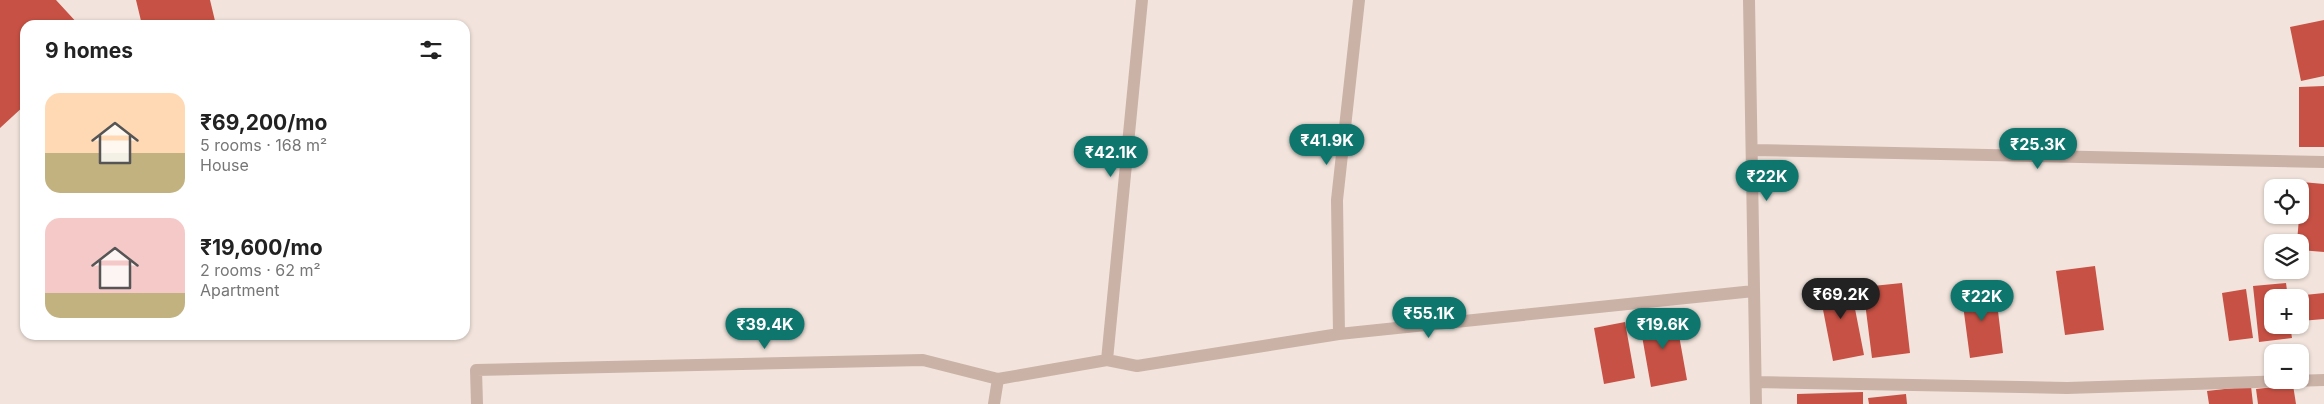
<!DOCTYPE html>
<meta charset="utf-8">
<style>
:root{--surface:#fff;--page:#f6f6f6;--text:#222;--muted:#767676;--accent:#0f766e}
body{margin:0;font-family:Inter,sans-serif;background:var(--page);color:var(--text);height:100vh;display:flex;flex-direction:column;font-size:19px;white-space:nowrap}
*{box-sizing:border-box;margin:0}
p{font-size:16px;color:var(--muted)}
.icon{flex:none;width:28px;height:28px;fill:none;stroke:currentColor;stroke-width:2;stroke-linecap:round;stroke-linejoin:round}
.map{position:relative;flex:1;overflow:hidden}
.sheet{position:absolute;left:20px;top:20px;width:450px;height:320px;display:flex;flex-direction:column;background:var(--surface);border-radius:15px;box-shadow:0 1px 4px #0004}
.sheet>*{flex:none}
.fabs{position:absolute;left:2264px;top:179px;display:grid;gap:10px}
.fabs a{display:grid;place-items:center;width:45px;height:45px;border-radius:10px;background:var(--surface);box-shadow:0 1px 4px #0004;font-size:25px}
.price{position:absolute;translate:-50% -42px;padding:0 11px;border-radius:18px;background:var(--accent);color:#fff;font-size:16px;line-height:32px;filter:drop-shadow(0 1px 2px #0008)}
.price::after{content:'';position:absolute;left:50%;top:30px;width:15px;height:11px;margin-left:-8px;background:inherit;clip-path:polygon(0 0,100% 0,50% 100%)}
.price.active{background:#222;color:#fff}
ul{padding:0;list-style:none}
li{display:flex;align-items:center;gap:15px;height:125px;padding:0 25px}
li span{display:grid;place-items:center;flex:none;width:140px;height:100px;border-radius:15px;color:#555}
li>.icon{margin-inline-start:auto}
span .icon{width:60px;height:60px;fill:#fffc;stroke-width:1}
li b{font-size:21px}
h2{display:flex;justify-content:space-between;align-items:center;height:60px;padding:0 25px;font-size:21px}
.map>svg:first-child{display:block}
.building{fill:#c75144}
.lines{fill:none;stroke-linecap:round;stroke-linejoin:round}
.minor{stroke:#cbb2a7;stroke-width:12}
</style>
<div class="map">
<svg width="2324" height="404" viewBox="0 0 2324 404">
<rect width="100%" height="100%" fill="#f2e4dc"/>
<path class="building" d="M0,0H56L79,25H25V105L0,128Z
M136,0H210L216,25H142Z
M2324,20V76L2301,81L2290,27Z
M2324,86V147H2299V87Z
M2302,182L2324,184V252L2300,250V242H2297Z
M2095,266L2104,330L2065,335L2056,271Z
M1849,278L1864,355L1833,361L1818,284Z
M1902,283L1910,353L1872,358L1863,287Z
M2286,283L2288,298H2272V325H2290L2292,338L2259,342L2253,286Z
M1995,286L2003,353L1970,358L1961,290Z
M2246,289L2253,338L2229,341L2222,293Z
M2324,293V319L2301,321L2300,298L2295,296Z
M1675,313L1687,380L1651,387L1639,319Z
M1625,322L1635,378L1604,384L1594,328Z
M2293,385L2296,404H2258L2256,389Z
M2251,386L2253,404H2209L2207,391Z
M1863,392V404H1797V394Z
M1906,394L1907,404H1869L1868,398Z"/>
<g class="lines">
<path class="minor" d="M1749,0L1756,404
M1752,150L2324,162
M1339,334L1337,200L1359,0
M1107,360L1142,0
M1756,382L2067,388L2324,380
M477,404L476,370L923,360L998,379L1107,360L1137,366L1339,334L1754,291
M994,404L998,379"/>
</g>
</svg>
<div class="fabs">
<a><svg class="icon" aria-label="locate" viewBox="0 0 24 24"><circle cx="12" cy="12" r="6"/><path d="M12 2v4M12 18v4M2 12h4M18 12h4"/></svg></a>
<a><svg class="icon" aria-label="layers" viewBox="0 0 24 24"><path d="M12 4l9 5-9 5-9-5zM3 14l9 5 9-5"/></svg></a>
<a>+</a>
<a>−</a>
</div>
<b class="price" style="left:1327px;top:166px">₹41.9K</b>
<b class="price" style="left:2038px;top:170px">₹25.3K</b>
<b class="price" style="left:1111px;top:178px">₹42.1K</b>
<b class="price" style="left:1767px;top:202px">₹22K</b>
<b class="price active" style="left:1841px;top:320px">₹69.2K</b>
<b class="price" style="left:1982px;top:322px">₹22K</b>
<b class="price" style="left:1429px;top:339px">₹55.1K</b>
<b class="price" style="left:765px;top:350px">₹39.4K</b>
<b class="price" style="left:1663px;top:350px">₹19.6K</b>
<section class="sheet">
<h2>9 homes<svg class="icon" aria-label="filters" viewBox="0 0 24 24"><path d="M4 7h16M4 17h16"/><circle cx="9" cy="7" r="2"/><circle cx="15" cy="17" r="2"/></svg></h2>
<ul>
<li><span style="background:linear-gradient(#ffd9b3 60%,#c2b280 0)"><svg class="icon" aria-label="home" viewBox="0 0 24 24"><path d="M3 11l9-7 9 7M6 9v11h12V9"/></svg></span><div><b>₹69,200/mo</b><p>5 rooms · 168 m²</p><p>House</p></div></li>
<li><span style="background:linear-gradient(#f6c9c9 75%,#c2b280 0)"><svg class="icon" aria-label="home" viewBox="0 0 24 24"><path d="M3 11l9-7 9 7M6 9v11h12V9"/></svg></span><div><b>₹19,600/mo</b><p>2 rooms · 62 m²</p><p>Apartment</p></div></li>
</ul>
</section>
</div>
